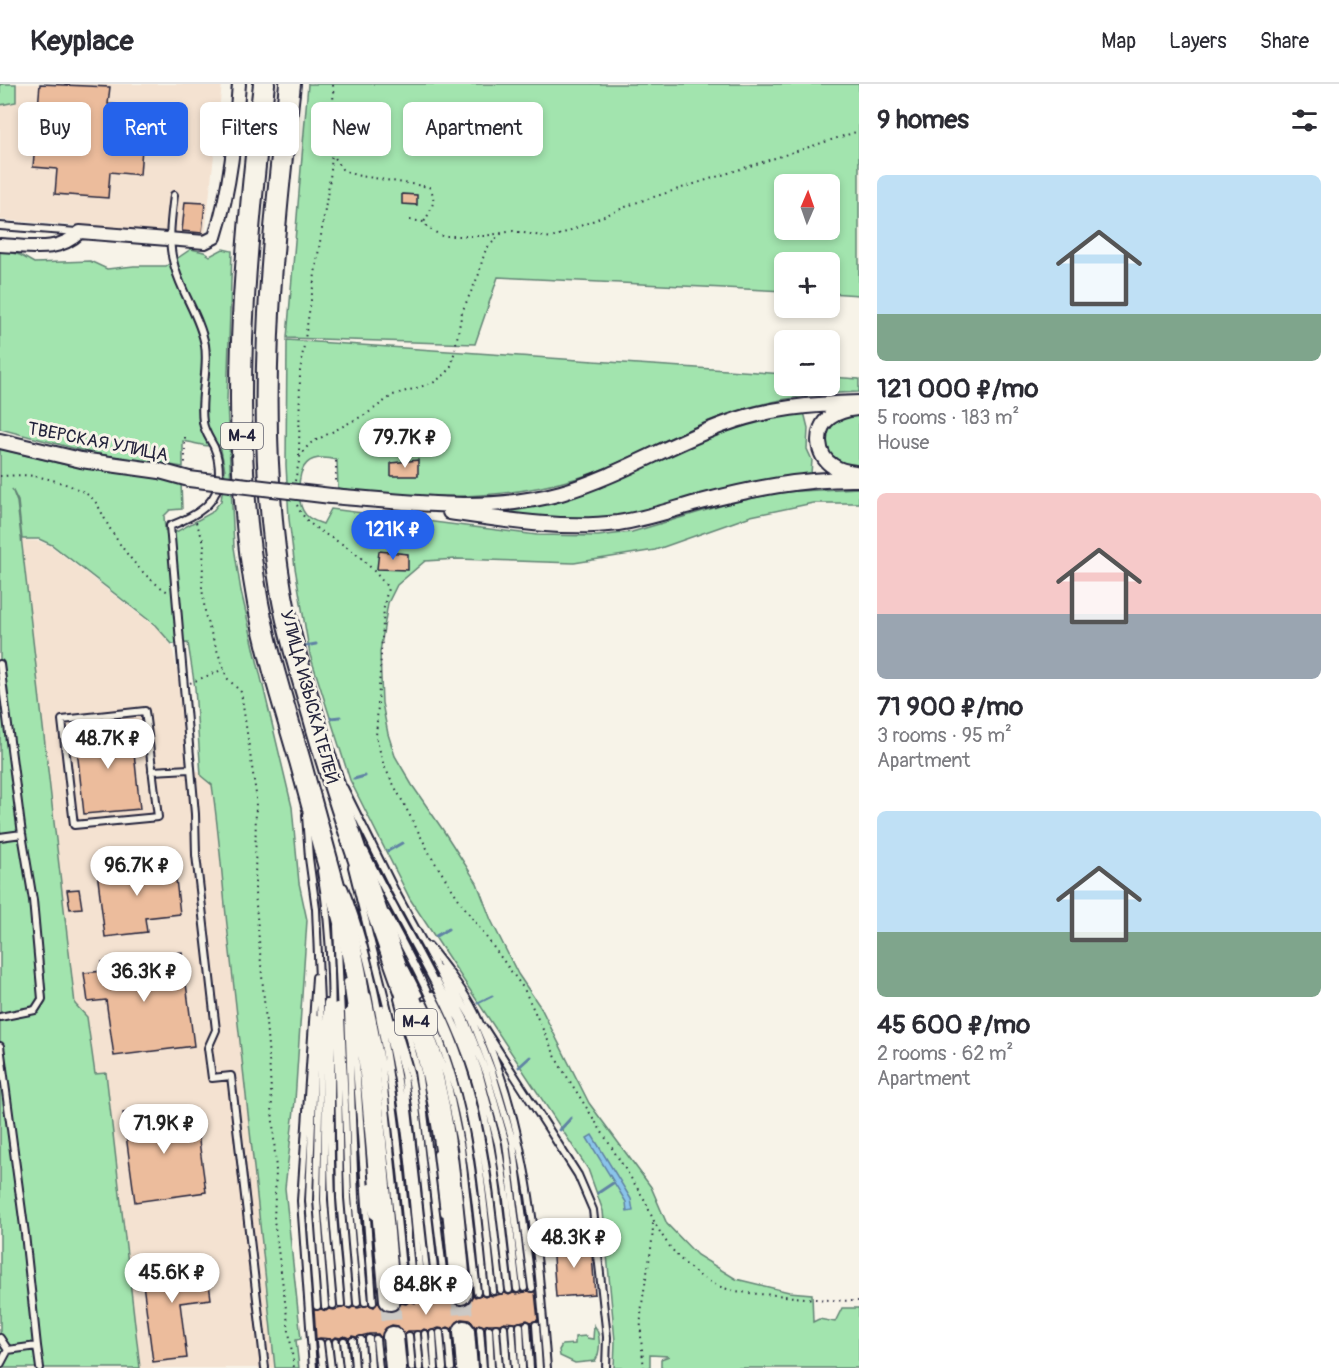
<!DOCTYPE html>
<meta charset="utf-8">
<style>
:root{--surface:#fff;--page:#f2f2f3;--text:#2b2b33;--muted:#7c7c81;--line:#e1e1e2;--accent:#2563eb}
body{margin:0;font-family:Pangolin,sans-serif;background:var(--page);color:var(--text);height:100vh;display:flex;flex-direction:column;font-size:22px;white-space:nowrap}
*{box-sizing:border-box;margin:0}
p{font-size:20px;color:var(--muted)}
.icon{flex:none;width:33px;height:33px;fill:none;stroke:currentColor;stroke-width:2;stroke-linecap:round;stroke-linejoin:round}
.map{position:relative;flex:1;overflow:hidden}
.sheet{display:flex;flex-direction:column;background:var(--surface);width:480px}
.sheet>*{flex:none}
.top-card{position:absolute;left:18px;top:18px;width:570px;height:54px;display:flex;gap:12px}
.needle{width:39px;rotate:2deg}
.controls{position:absolute;left:774px;top:90px;display:grid;gap:12px}
.controls a{display:grid;place-items:center;width:66px;height:66px;border-radius:9px;background:var(--surface);box-shadow:0 3px 9px #0003;font-size:30px}
.price{position:absolute;translate:-50% -51px;padding:0 14px;border-radius:21px;background:#fff;color:#222;font-size:20px;line-height:39px;filter:drop-shadow(0 2px 3px #0008)}
.price::after{content:'';position:absolute;left:50%;top:36px;width:18px;height:14px;margin-left:-9px;background:inherit;clip-path:polygon(0 0,100% 0,50% 100%)}
.price.on{background:var(--accent);color:#fff}
ul{padding:0;list-style:none}
li{display:grid;align-content:center;gap:12px;height:318px;padding:0 18px}
li span{display:grid;place-items:center;height:186px;border-radius:9px;color:#555}
li>.icon{margin-inline-start:auto}
span .icon{width:108px;height:108px;fill:#fffc;stroke-width:1}
li b{font-size:26px}
h2{display:flex;justify-content:space-between;align-items:center;height:72px;padding:0 18px;font-size:26px}
.chip{padding:0 21px;border-radius:9px;background:var(--surface);box-shadow:0 3px 9px #0003;font-size:21px;line-height:54px}
.chip.on{background:var(--accent);color:#fff}
header{display:flex;align-items:center;gap:36px;box-sizing:border-box;height:84px;padding:0 30px;background:var(--surface);border-bottom:2px solid var(--line)}
header strong{font-size:28px}
nav{display:flex;gap:33px;margin-inline-start:auto;font-size:21px}
main{display:flex;flex:1;min-height:0}
.map>svg:first-child{display:block}
.built{fill:#f4e2d1}
.green{fill:#a2e4ae;stroke:#628374;stroke-width:1.5;fill-rule:evenodd}
.water{fill:#8ac4ea;stroke:#6083a4;stroke-width:1.5}
.lines{fill:none;stroke-linecap:round;stroke-linejoin:round}
.stream{stroke:#6083a4;stroke-width:3}
.building{fill:#ecbc9c;stroke:#22223b;stroke-width:1.5}
.trunk-tunnel{stroke:#ccc9c5;stroke-width:20;stroke-dasharray:20 10;stroke-linecap:butt}
.service-casing{stroke:#22223b;stroke-width:10}
.minor-casing{stroke:#22223b;stroke-width:16}
.tertiary-casing{stroke:#22223b;stroke-width:18}
.trunk-casing{stroke:#22223b;stroke-width:24}
.path{stroke:#22223b;stroke-width:2;stroke-dasharray:1.5 4.5;stroke-linecap:butt}
.service{stroke:#f7f3e8;stroke-width:6}
.minor{stroke:#f7f3e8;stroke-width:12}
.tertiary{stroke:#f7f3e8;stroke-width:14}
.trunk{stroke:#f7f3e8;stroke-width:20}
.tertiary-bridge-casing{stroke:#22223b;stroke-width:18;stroke-linecap:butt}
.tertiary-bridge{stroke:#f7f3e8;stroke-width:14}
.labels{text-anchor:middle;dominant-baseline:central;stroke-width:6;stroke-linejoin:round;paint-order:stroke}
.shield{fill:#f7f3e8;stroke:#62616f;stroke-width:1.5}
.shield-label{font-size:16px;font-weight:bold;fill:#22223b}
.street-label{font-size:18px;fill:#22223b;stroke:#f7f3e8}
</style>
<header>
<strong>Keyplace</strong>
<nav><a>Map</a><a>Layers</a><a>Share</a></nav>
</header>
<main>
<div class="map">
<svg width="859" height="1284" viewBox="0 0 859 1284">
<rect width="100%" height="100%" fill="#f7f3e8"/>
<filter id="ink" filterUnits="userSpaceOnUse"><feTurbulence type="fractalNoise" baseFrequency=".0167" numOctaves="2"/><feDisplacementMap in="SourceGraphic" scale="12" xChannelSelector="R" yChannelSelector="G"/><feConvolveMatrix kernelMatrix="1 2 1 2 8 2 1 2 1" color-interpolation-filters="sRGB"/></filter>
<g filter="url(#ink)">
<path class="built" d="M0,0H222L205,151L0,136Z
M21,456L39,457L51,462L158,545L172,562L178,591L186,682L212,694L276,1284H140L106,990L95,991L87,933L75,920Z"/>
<path class="green" d="M0,0H16V18L0,21Z
M308,0H859V211L830,209V178H784V207L498,193L475,260L287,254ZM784,100H830V146H784Z
M191,165L204,168L210,172L223,165L232,167L227,318L234,463L241,507L258,581L292,723L299,799L307,836L295,1017L285,1104L301,1255L296,1256L299,1284H275C260,1136 244,989 227,841C222,794 219,748 212,701L201,692L195,604L188,559L172,560L155,541L52,461L39,455H22L18,417L12,405L17,418L75,920L87,933L95,990L106,989L140,1284H0V365L67,381L181,398L182,425L170,426L164,432L165,446L176,448L211,429L221,417L225,386L220,361C206,364 197,359 183,357V383L92,369L0,345V166L20,171L34,179L90,177L107,185L134,182H166Z
M287,256L784,290V302H830V293L859,295V308C804,309 750,319 699,341C659,358 620,381 578,394C496,418 421,415 338,404L337,376C308,369 298,381 299,409C300,417 300,424 306,431C311,436 318,438 323,440L331,425L537,451L598,452L632,448L727,420L780,408L859,404V419H813L751,432L655,466L574,479L457,475L425,477L397,501L388,519L380,568L382,619L388,650L395,672L412,701L443,746L477,799L491,836L518,890L541,924L589,1019L651,1103L667,1140L697,1171L736,1195L789,1208L812,1210L813,1238L819,1235L835,1238L842,1224H859V1284H661V1275L669,1272L650,1271V1284H614L615,1257L603,1127L588,1085L410,815L350,696L310,571L295,484L289,435L286,381Z
M859,326V386L838,380L822,362L829,339Z
M804,328L808,344L807,365L812,376L811,390L750,398L655,427L591,438L475,427L503,424L707,352L770,332Z
M594,1241C601,1250 601,1268 595,1277L575,1279L560,1272L559,1266L562,1261L575,1260V1253L586,1252L587,1254L593,1255Z"/>
<path class="water" d="M592,1051L631,1115L633,1127L627,1128L626,1118L587,1054Z"/>
<g class="lines">
<path class="stream" d="M305,562L316,560
M331,634L340,633
M354,695L365,692
M388,767L402,759
M436,852L448,845
M478,919L492,912
M519,983L530,973
M560,1046L571,1034
M598,1109L613,1099"/>
</g>
<path class="building" d="M40,0L110,3L108,20L145,23L140,91L110,88L108,114L55,110L57,85L33,83Z
M402,110L417,111V121L402,120Z
M185,118L205,119L202,149L182,147Z
M418,376V392H391V379Z
M379,467L408,470V486L377,485Z
M131,641L140,725L84,730L75,647Z
M174,778L180,830L145,834L147,848L105,853L97,787Z
M79,805L82,824L70,825L67,806Z
M182,868L194,962L114,972L106,916L88,918L84,889L103,887L102,878Z
M157,1024L158,1033L195,1028L206,1108L135,1118L123,1029Z
M591,1157L595,1210L556,1213L552,1160Z
M206,1176L211,1215L180,1219L187,1274L153,1278L141,1184Z
M528,1207L535,1208L538,1236L531,1238L527,1236L516,1239L504,1238L500,1240H488L484,1242L479,1240L475,1243L470,1236L462,1235L457,1238L452,1245L448,1243L444,1245L439,1244L429,1247L424,1245L421,1247H408L404,1250L398,1242L392,1241L386,1244L381,1254L378,1250H369L357,1253L352,1252L349,1254L344,1252L340,1254L336,1253L332,1255L320,1254L316,1255L314,1226L321,1225L326,1227L329,1225L334,1226L345,1223L350,1225L353,1223L358,1224L369,1221L374,1223L378,1218L384,1227L392,1228L397,1225L401,1219L406,1220L410,1217L415,1219L418,1217L429,1218L433,1216L438,1217L442,1214L446,1216L450,1214L456,1221L462,1222L468,1219L473,1211L475,1213L481,1211L485,1213L489,1211L493,1212L505,1209L509,1211L513,1209L517,1210Z"/>
<g class="lines">
<path class="trunk-tunnel" d="M461,1210L464,1247
M390,1216L393,1253"/>
<g class="service-casing">
<path id="service" d="M174,111C171,136 167,160 175,184C182,210 200,233 205,261C209,287 199,312 203,338C204,347 210,355 214,363C218,372 219,380 219,390C220,420 195,432 170,442L195,730L196,771L216,946L208,964L212,994L231,992L265,1284
M0,142L77,148
M0,580L22,750L33,816L42,915L35,926L0,933
M145,627L158,733L74,741L62,636Z
M152,687L190,685
M344,704L395,807L464,934L486,988L506,1059L524,1204
M306,731L309,774L316,825L321,942L317,1116L325,1222
M0,753L22,750
M365,767C400,841 448,911 473,989C495,1059 500,1133 509,1206
M352,783L404,990L429,1213
M321,787C340,895 327,1006 332,1115C334,1150 338,1185 341,1220
M344,803C361,846 371,887 379,931C397,1025 404,1120 414,1214
M387,830C415,881 442,934 459,989C481,1059 485,1135 493,1207
M337,842L345,1021L348,1114L357,1219
M429,862C445,883 463,905 475,929C529,1039 537,1164 547,1284
M406,885L419,911
M442,885L471,933L492,987L513,1058L532,1204
M347,898L353,939L373,1218
M437,898L459,935L479,988L498,1060L507,1116L517,1205
M415,908L446,991L461,1064L477,1208
M432,911C482,1002 489,1106 501,1206
M368,912L382,983L405,1215
M398,915L418,988L423,1021L446,1211
M327,919L324,1116L333,1221
M424,920C469,1009 475,1111 485,1208
M337,922L340,1114L349,1220
M382,925C408,1018 412,1117 422,1213
M348,928L355,1113L365,1218
M316,934L309,1116L317,1222
M395,938L410,988L416,1022L437,1212
M484,944L578,1091L593,1126L607,1253L606,1284
M0,962L25,1150L37,1262
M437,1070L444,1129
M370,1103L373,1131
M527,1241L530,1284
M536,1241L539,1284
M520,1242L522,1284
M504,1243L507,1284
M512,1243L515,1284
M496,1244L499,1284
M480,1245L483,1284
M489,1245L491,1284
M448,1248L451,1284
M440,1249L443,1284
M425,1250L428,1284
M433,1250L435,1284
M417,1251L420,1284
M409,1252L412,1284
M0,1254L8,1266L37,1262L40,1284
M369,1255L371,1284
M376,1255L379,1284
M361,1256L363,1284
M344,1257L347,1284
M353,1257L355,1284
M336,1258L339,1284
M320,1259L323,1284
M328,1259L331,1284
M0,1281L8,1266
M313,1284L301,1117L316,893"/>
</g>
<g class="minor-casing">
<path id="minor" d="M0,161C30,162 57,170 80,148L205,158L215,153C231,103 235,52 239,0"/>
</g>
<g class="tertiary-casing">
<path id="tertiary" d="M0,357L81,376L160,387L189,395
M855,389C847,388 839,387 833,382C816,372 814,345 830,333C837,328 848,325 857,324
M331,412C408,418 485,430 561,409C619,392 669,360 725,340C768,324 813,320 859,319
M450,428C505,436 562,446 618,439C645,435 671,426 697,419C751,405 803,394 859,395"/>
</g>
<g class="trunk-casing">
<path id="trunk" d="M264,0C244,170 227,350 258,519C268,572 285,625 300,677C317,738 333,799 350,860L356,890L369,978L390,1216
M290,0C271,167 253,339 281,506C289,553 304,599 317,645C349,754 388,859 426,966C448,1045 453,1128 461,1210
M464,1247L467,1284
M393,1253L396,1284"/>
</g>
<path class="path" d="M332,69L342,85L355,91L429,103C438,115 431,126 424,138
M410,136L424,138L428,144L442,152H484L513,147L552,154L635,119L859,47
M185,353V383
M299,372L300,287L331,87C332,58 334,29 333,0
M336,377V401
M0,392C10,392 22,390 33,392C49,394 81,403 93,415C100,423 104,434 109,443C124,468 143,493 168,508
M295,397L300,373L309,360L368,329L393,311L433,299L447,289L452,280L455,265L462,228L479,190L482,177L486,165L503,148
M297,421C307,445 332,452 351,466C366,477 377,490 388,504L384,522L376,653L384,682L432,774L462,820L524,905L559,980L646,1118C658,1153 685,1189 721,1203C738,1209 757,1210 776,1211C803,1214 831,1217 859,1217
M196,438L204,458L202,504L206,535L227,594L241,608L256,710L255,809L269,974L276,1087L274,1136L294,1284
M190,599L224,585
M644,1284C642,1267 640,1249 641,1232C643,1200 653,1170 653,1138"/>
<use href="#service" class="service"/>
<use href="#minor" class="minor"/>
<use href="#tertiary" class="tertiary"/>
<use href="#trunk" class="trunk"/>
<g class="tertiary-bridge-casing">
<path id="tertiary-bridge" d="M189,395L331,412"/>
</g>
<use href="#tertiary-bridge" class="tertiary-bridge"/>
</g>
</g>
<g class="labels">
<g class="shield">
<rect x="221" y="339" width="42" height="26" rx="4.5"/>
<rect x="395" y="925" width="42" height="26" rx="4.5"/>
</g>
<g class="shield-label">
<text x="242" y="352">М-4</text>
<text x="416" y="938">М-4</text>
</g>
<g class="street-label">
<text transform="translate(98 358) rotate(11)">ТВЕРСКАЯ УЛИЦА</text>
<text transform="translate(309 613) rotate(75)">УЛИЦА ИЗЫСКАТЕЛЕЙ</text>
</g>
</g>
</svg>
<div class="controls">
<a><svg class="needle" viewBox="-14 -14 28 28"><path d="M0-13l5 13h-10z" fill="#e53935"/><path d="M0 13l5-13h-10z" fill="#7c7c81"/></svg></a>
<a>+</a>
<a>−</a>
</div>
<b class="price" style="left:405px;top:385px">79.7K ₽</b>
<b class="price on" style="left:393px;top:477px">121K ₽</b>
<b class="price" style="left:108px;top:686px">48.7K ₽</b>
<b class="price" style="left:137px;top:813px">96.7K ₽</b>
<b class="price" style="left:144px;top:919px">36.3K ₽</b>
<b class="price" style="left:164px;top:1071px">71.9K ₽</b>
<b class="price" style="left:574px;top:1185px">48.3K ₽</b>
<b class="price" style="left:172px;top:1220px">45.6K ₽</b>
<b class="price" style="left:426px;top:1232px">84.8K ₽</b>
<div class="top-card">
<a class="chip">Buy</a>
<a class="chip on">Rent</a>
<a class="chip">Filters</a>
<a class="chip">New</a>
<a class="chip">Apartment</a>
</div>
</div>
<section class="sheet">
<h2>9 homes<svg class="icon" aria-label="filters" viewBox="0 0 24 24"><path d="M4 7h16M4 17h16"/><circle cx="9" cy="7" r="2"/><circle cx="15" cy="17" r="2"/></svg></h2>
<ul>
<li><span style="background:linear-gradient(#bfe0f5 75%,#7fa58c 0)"><svg class="icon" aria-label="home" viewBox="0 0 24 24"><path d="M3 11l9-7 9 7M6 9v11h12V9"/></svg></span><div><b>121 000 ₽/mo</b><p>5 rooms · 183 m²</p><p>House</p></div></li>
<li><span style="background:linear-gradient(#f6c9c9 65%,#9aa5b1 0)"><svg class="icon" aria-label="home" viewBox="0 0 24 24"><path d="M3 11l9-7 9 7M6 9v11h12V9"/></svg></span><div><b>71 900 ₽/mo</b><p>3 rooms · 95 m²</p><p>Apartment</p></div></li>
<li><span style="background:linear-gradient(#bfe0f5 65%,#7fa58c 0)"><svg class="icon" aria-label="home" viewBox="0 0 24 24"><path d="M3 11l9-7 9 7M6 9v11h12V9"/></svg></span><div><b>45 600 ₽/mo</b><p>2 rooms · 62 m²</p><p>Apartment</p></div></li>
</ul>
</section>
</main>
